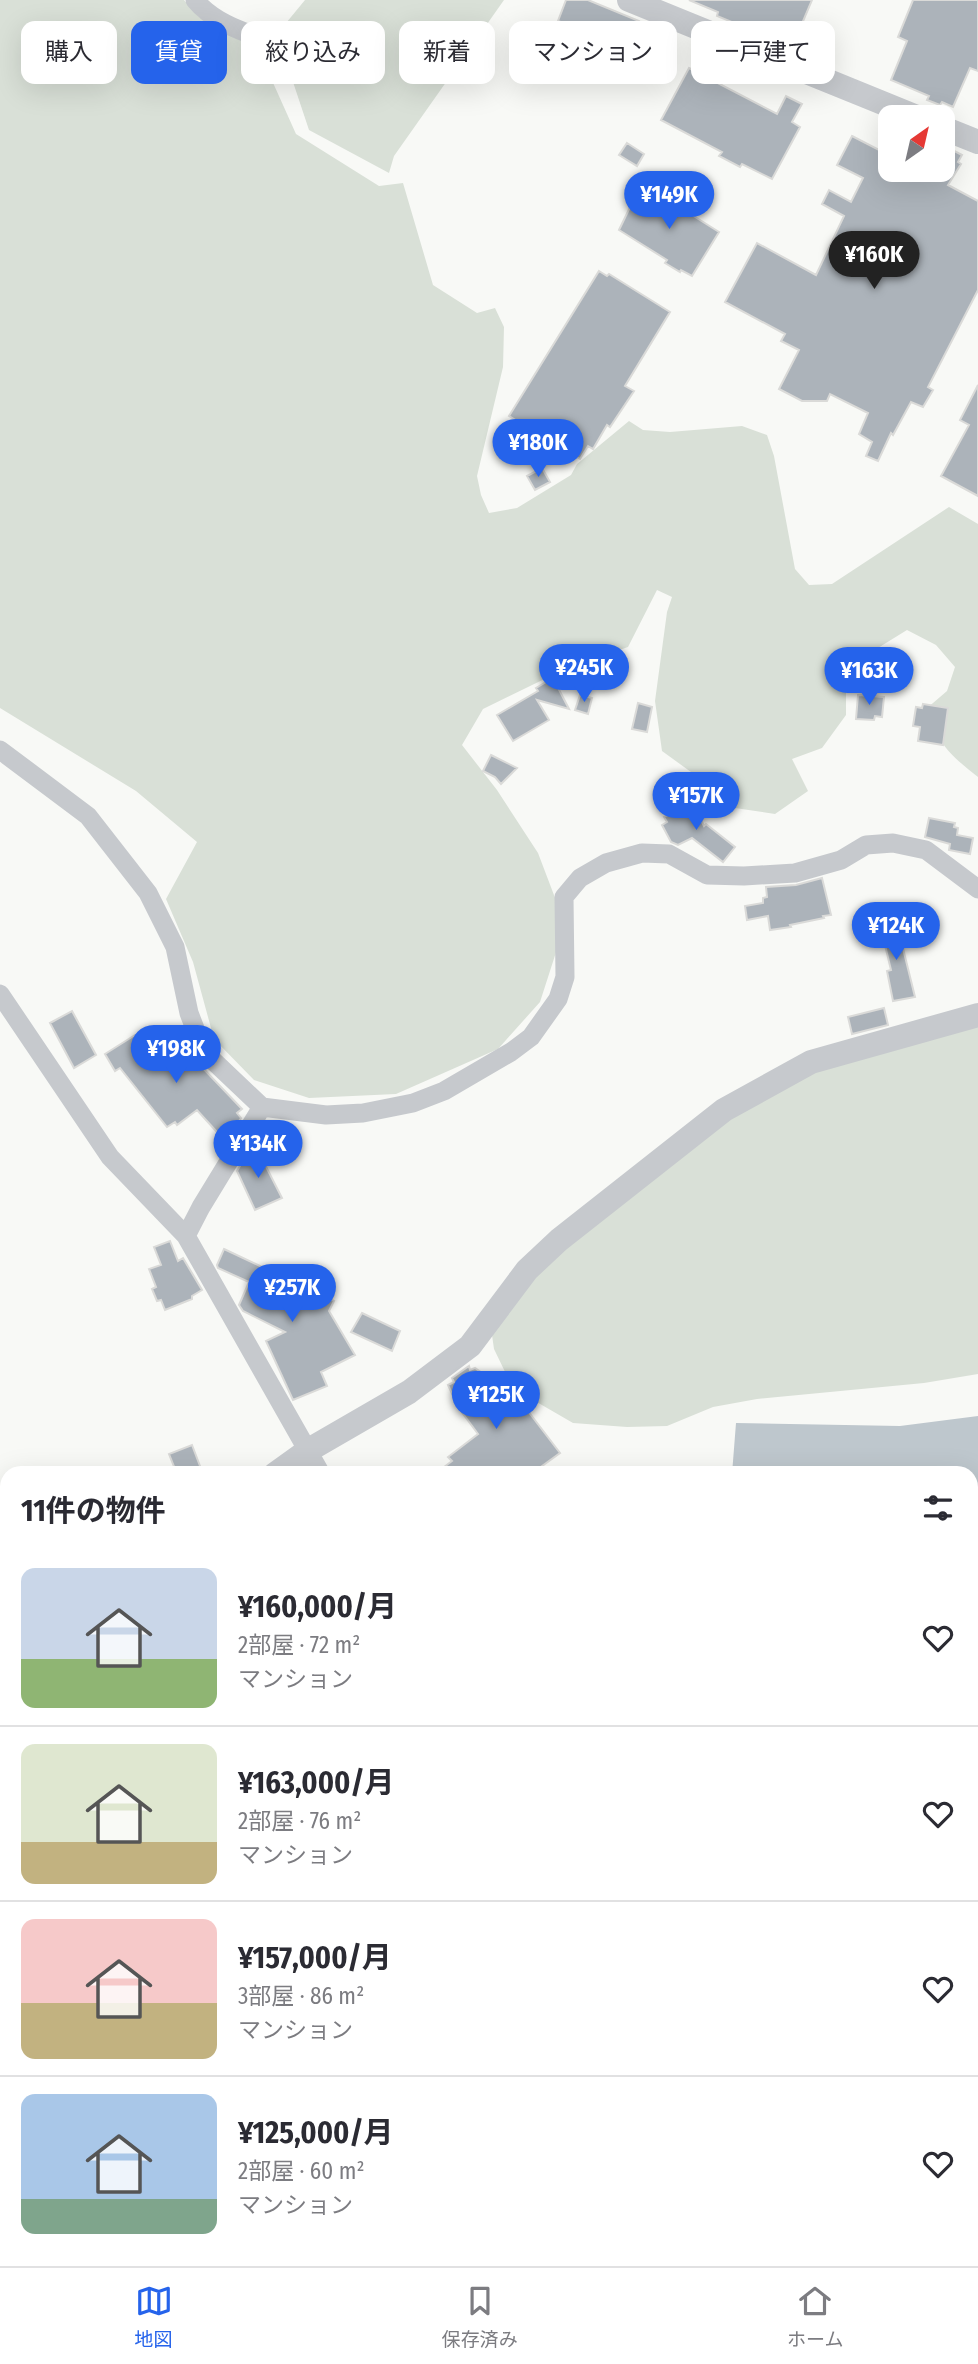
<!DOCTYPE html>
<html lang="ja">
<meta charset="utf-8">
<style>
:root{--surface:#fff;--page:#f7f7f7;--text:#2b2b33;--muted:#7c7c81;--line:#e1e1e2;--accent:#2563eb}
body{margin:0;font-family:"Fira Sans Condensed","Noto Sans JP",sans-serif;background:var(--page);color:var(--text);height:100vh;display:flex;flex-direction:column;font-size:26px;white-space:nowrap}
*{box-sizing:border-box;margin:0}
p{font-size:23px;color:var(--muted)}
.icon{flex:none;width:38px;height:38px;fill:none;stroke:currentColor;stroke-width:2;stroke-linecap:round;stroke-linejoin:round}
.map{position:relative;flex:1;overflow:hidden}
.sheet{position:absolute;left:0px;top:1466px;width:978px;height:800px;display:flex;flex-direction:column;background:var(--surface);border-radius:21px 21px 0 0;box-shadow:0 7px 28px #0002}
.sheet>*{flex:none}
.hud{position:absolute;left:21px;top:21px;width:936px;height:63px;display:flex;gap:14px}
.needle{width:46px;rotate:34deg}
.fabs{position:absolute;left:878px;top:105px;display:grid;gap:14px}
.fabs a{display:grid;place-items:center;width:77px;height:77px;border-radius:14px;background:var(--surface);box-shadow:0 7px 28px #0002;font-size:35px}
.price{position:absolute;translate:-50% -60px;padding:0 16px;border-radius:24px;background:var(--accent);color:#fff;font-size:23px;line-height:46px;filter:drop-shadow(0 2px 4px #0008)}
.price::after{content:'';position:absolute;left:50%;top:42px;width:21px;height:16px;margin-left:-10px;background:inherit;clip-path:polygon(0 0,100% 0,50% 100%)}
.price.on{background:#222;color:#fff}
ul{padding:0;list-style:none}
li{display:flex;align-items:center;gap:21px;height:175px;padding:0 21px}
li+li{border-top:2px solid var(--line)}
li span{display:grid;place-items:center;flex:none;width:196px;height:140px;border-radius:14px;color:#555}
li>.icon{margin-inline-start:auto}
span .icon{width:84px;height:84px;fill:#fffc;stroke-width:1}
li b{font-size:30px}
h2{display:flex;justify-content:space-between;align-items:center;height:84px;padding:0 21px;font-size:30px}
.pill{padding:0 24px;border-radius:14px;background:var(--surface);box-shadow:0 7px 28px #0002;font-size:24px;line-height:63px}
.pill.on{background:var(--accent);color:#fff}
.tabs{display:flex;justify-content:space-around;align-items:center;height:98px;border-top:2px solid var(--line);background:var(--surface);font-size:19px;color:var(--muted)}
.tabs a{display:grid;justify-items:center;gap:4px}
.tabs .on{color:var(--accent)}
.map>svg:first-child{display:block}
.green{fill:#d9e0d7}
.water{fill:#bec7cd}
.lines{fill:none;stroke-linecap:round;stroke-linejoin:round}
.river{stroke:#bec7cd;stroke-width:32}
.building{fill:#acb3ba;stroke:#dadad8;stroke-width:2}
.primary-casing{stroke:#b7bbbf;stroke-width:35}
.minor{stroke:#c6c9cd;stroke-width:19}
.tertiary{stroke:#c6c9cd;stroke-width:24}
.primary{stroke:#fff;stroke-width:32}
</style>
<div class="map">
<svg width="978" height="2266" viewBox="0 0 978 2266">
<rect width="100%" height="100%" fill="#f8f9f6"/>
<path class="green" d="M0,0H184L199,17L257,47L296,134L379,186L403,183L433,285L477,313L495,308L504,327L503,367L477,476L481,495L489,513L517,508L571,475L577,464L629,421L643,430L670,432L742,426L767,435L774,456L795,569L809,585L832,584L949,507L978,524V777C950,755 938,744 926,709L947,691L955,667L936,645L907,630L873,651L869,674L846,686V715L822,748L792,759L808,791L775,814L735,808L713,788L662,751L655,701L667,612L672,597L657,590L628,647L565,669L483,709L462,745L497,790L538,853L557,903L559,943L540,1002L498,1049L396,1094L309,1098L254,1080L214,1039L193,962L166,899L197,842L136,791L0,708Z
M305,0H504L394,156L389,173L309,130L277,34Z
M978,1018V1374L924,1383L757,1399L713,1407L667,1426L627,1427L573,1423L535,1401L508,1378L494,1349L491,1328L562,1241L721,1120L822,1068Z
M978,1642V1925L971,1920V1643Z
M141,2261L144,2266H74L77,2262Z"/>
<path class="water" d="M978,1416V1592H971V1474H732L736,1423L900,1426Z"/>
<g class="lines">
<path class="river" d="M0,1700L7,1707
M462,2259L466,2266"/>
</g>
<path class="building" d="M566,0H588L639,21L623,59L580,42L585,31L558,21Z
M689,0H812L801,26L798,25L794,33L790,32L786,42L779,39L778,41L717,16L718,12Z
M913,0H978V71L970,68L953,107L942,102L940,105L927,100L929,96L891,80L907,41L898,37Z
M689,68L777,114L786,96L802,104L792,122L800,127L772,179L742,164L740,167L719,156L722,152L661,120Z
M852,136L891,156V170H943V155L947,147L962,155L958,162L961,164L948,185L978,201V290L928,387L933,390L923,407L911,402L893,435L891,433L878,461L866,456L872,442L859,434L868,413L830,394L827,401H802L779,389L799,350L781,341L785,334L725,302L757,243L816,275L844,216L822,204L829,190L851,202L863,178L837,165Z
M627,143L644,154L637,166L619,155Z
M646,186L719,232L692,276L681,270L680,272L665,263L667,260L619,230L633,201L635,203Z
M599,271L607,276L609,274L670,312L625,386L634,391L610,427L607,425L593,449L588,446L580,459L509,416Z
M978,385V496L941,476L969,425L960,420Z
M542,468L550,482L535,490L527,476Z
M553,678L569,709L537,700L549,720L513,741L497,715L538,691L536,688Z
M580,695L592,698L588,714L575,710Z
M858,695L884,697L882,717L875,716L874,720L856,719Z
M638,703L652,707L647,732L632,729Z
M923,704L948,708L943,745L918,741L920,727L913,726L916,707L922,708Z
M491,755L517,768L501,784L495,777L483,771Z
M686,806L687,809L694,806L704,826L706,824L735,847L723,862L692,838L678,845L671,842L662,825L667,822L664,817Z
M929,818L955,823L954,827L958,828L957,835L973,838L970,854L949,850L950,844L925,837Z
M822,878L831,915L823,916L824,918L790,925L791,927L770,930L768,916L747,920L745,906L763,903V898L767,897L766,887L796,885Z
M896,920L915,997L893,1001L887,971L891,970L884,941L881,942L877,925Z
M884,1008L888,1025L852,1034L848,1017Z
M72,1011L96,1055L74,1068L50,1023Z
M135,1035L147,1052L149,1051L153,1058L180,1036L189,1047L196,1061L242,1109L237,1113L241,1118L226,1142L197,1110L177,1125L175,1122L167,1127L120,1068L115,1071L105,1054Z
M254,1143L282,1198L255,1210L237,1171Z
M170,1241L178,1261L183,1258L202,1290L192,1296V1299L165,1310L161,1300L157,1301L152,1289L156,1287L149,1269L161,1265L154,1247Z
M224,1249L334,1301L329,1311L355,1355L321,1372L327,1386L293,1400L266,1341L285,1332L243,1311L239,1305L249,1282L218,1268L217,1265Z
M362,1313L400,1331L392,1351L351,1332Z
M469,1366L470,1370L475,1368L505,1390L517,1406L521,1402L560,1453L531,1474H435L452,1461L448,1457L478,1434L458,1407L448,1385L454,1382L452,1378Z
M192,1445L203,1474H177L169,1454Z"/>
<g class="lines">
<g class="primary-casing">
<path id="primary" d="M0,2120L7,2129
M197,2259L206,2266"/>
</g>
<path class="minor" d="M195,0C213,22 241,31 266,40
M0,750L88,816L148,893L175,947L189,1013L204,1052L262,1107L326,1115L363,1113L413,1103L444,1091L511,1052L531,1037L558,999L565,977L564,897L580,878L606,863L642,853L669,854L707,875L744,876L795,873L841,860L866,845L893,843L926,850L978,889
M0,994L110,1157L186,1236L321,1474
M186,1236L201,1207L262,1107
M971,1601H978
M0,1659L7,1667
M0,1742L7,1749
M971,2004L978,2015
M431,2259L435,2266
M490,2259L494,2266
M811,2259L814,2266"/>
<path class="tertiary" d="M629,0L917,117
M943,128L978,142
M275,1474L307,1451L409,1392L470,1346L527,1270L559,1240L724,1110L811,1062L978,1015
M0,1592L7,1589"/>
<use href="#primary" class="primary"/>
</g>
</svg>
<div class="fabs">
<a><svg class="needle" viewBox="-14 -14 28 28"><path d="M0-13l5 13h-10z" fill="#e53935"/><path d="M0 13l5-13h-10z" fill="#7c7c81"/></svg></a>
</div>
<b class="price" style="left:669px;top:231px">¥149K</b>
<b class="price on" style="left:874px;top:291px">¥160K</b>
<b class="price" style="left:538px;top:479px">¥180K</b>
<b class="price" style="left:584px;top:704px">¥245K</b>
<b class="price" style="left:869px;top:707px">¥163K</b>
<b class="price" style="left:696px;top:832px">¥157K</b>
<b class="price" style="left:896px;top:962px">¥124K</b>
<b class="price" style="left:176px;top:1085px">¥198K</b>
<b class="price" style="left:258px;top:1180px">¥134K</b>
<b class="price" style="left:292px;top:1324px">¥257K</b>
<b class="price" style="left:496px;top:1431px">¥125K</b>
<div class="hud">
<a class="pill">購入</a>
<a class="pill on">賃貸</a>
<a class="pill">絞り込み</a>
<a class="pill">新着</a>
<a class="pill">マンション</a>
<a class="pill">一戸建て</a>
</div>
<section class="sheet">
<h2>11件の物件<svg class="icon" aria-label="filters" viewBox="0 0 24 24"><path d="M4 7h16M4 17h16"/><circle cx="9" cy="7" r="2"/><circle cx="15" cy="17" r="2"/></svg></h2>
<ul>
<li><span style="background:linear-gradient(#c9d6e8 65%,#8fb573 0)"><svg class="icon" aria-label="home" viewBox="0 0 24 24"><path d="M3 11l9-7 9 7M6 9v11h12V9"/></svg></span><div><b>¥160,000/月</b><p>2部屋 · 72 m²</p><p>マンション</p></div><svg class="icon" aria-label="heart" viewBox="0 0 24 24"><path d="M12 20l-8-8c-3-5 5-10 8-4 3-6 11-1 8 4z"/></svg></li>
<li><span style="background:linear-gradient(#dfe7d0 70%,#c2b280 0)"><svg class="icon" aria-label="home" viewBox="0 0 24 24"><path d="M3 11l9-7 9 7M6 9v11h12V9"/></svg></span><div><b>¥163,000/月</b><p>2部屋 · 76 m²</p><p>マンション</p></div><svg class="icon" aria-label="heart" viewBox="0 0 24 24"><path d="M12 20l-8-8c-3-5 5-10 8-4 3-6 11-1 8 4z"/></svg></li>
<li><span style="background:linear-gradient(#f6c9c9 60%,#c2b280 0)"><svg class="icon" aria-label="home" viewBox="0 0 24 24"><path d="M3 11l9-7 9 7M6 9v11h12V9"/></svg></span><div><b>¥157,000/月</b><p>3部屋 · 86 m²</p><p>マンション</p></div><svg class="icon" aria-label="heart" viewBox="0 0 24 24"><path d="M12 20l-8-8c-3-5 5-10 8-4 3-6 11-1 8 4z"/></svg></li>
<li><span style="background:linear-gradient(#a9c7e8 75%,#7fa58c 0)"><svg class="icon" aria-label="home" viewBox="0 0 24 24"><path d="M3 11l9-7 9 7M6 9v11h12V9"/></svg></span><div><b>¥125,000/月</b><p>2部屋 · 60 m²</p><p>マンション</p></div><svg class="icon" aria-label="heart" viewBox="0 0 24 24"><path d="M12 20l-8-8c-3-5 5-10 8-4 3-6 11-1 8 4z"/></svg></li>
</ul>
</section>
</div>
<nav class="tabs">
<a class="on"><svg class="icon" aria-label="map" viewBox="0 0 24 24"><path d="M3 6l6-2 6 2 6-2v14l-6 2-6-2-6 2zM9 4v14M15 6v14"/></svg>地図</a>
<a><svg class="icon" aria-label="saved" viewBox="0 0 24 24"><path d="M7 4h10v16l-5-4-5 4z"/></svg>保存済み</a>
<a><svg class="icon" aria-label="home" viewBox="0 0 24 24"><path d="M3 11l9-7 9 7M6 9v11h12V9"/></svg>ホーム</a>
</nav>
